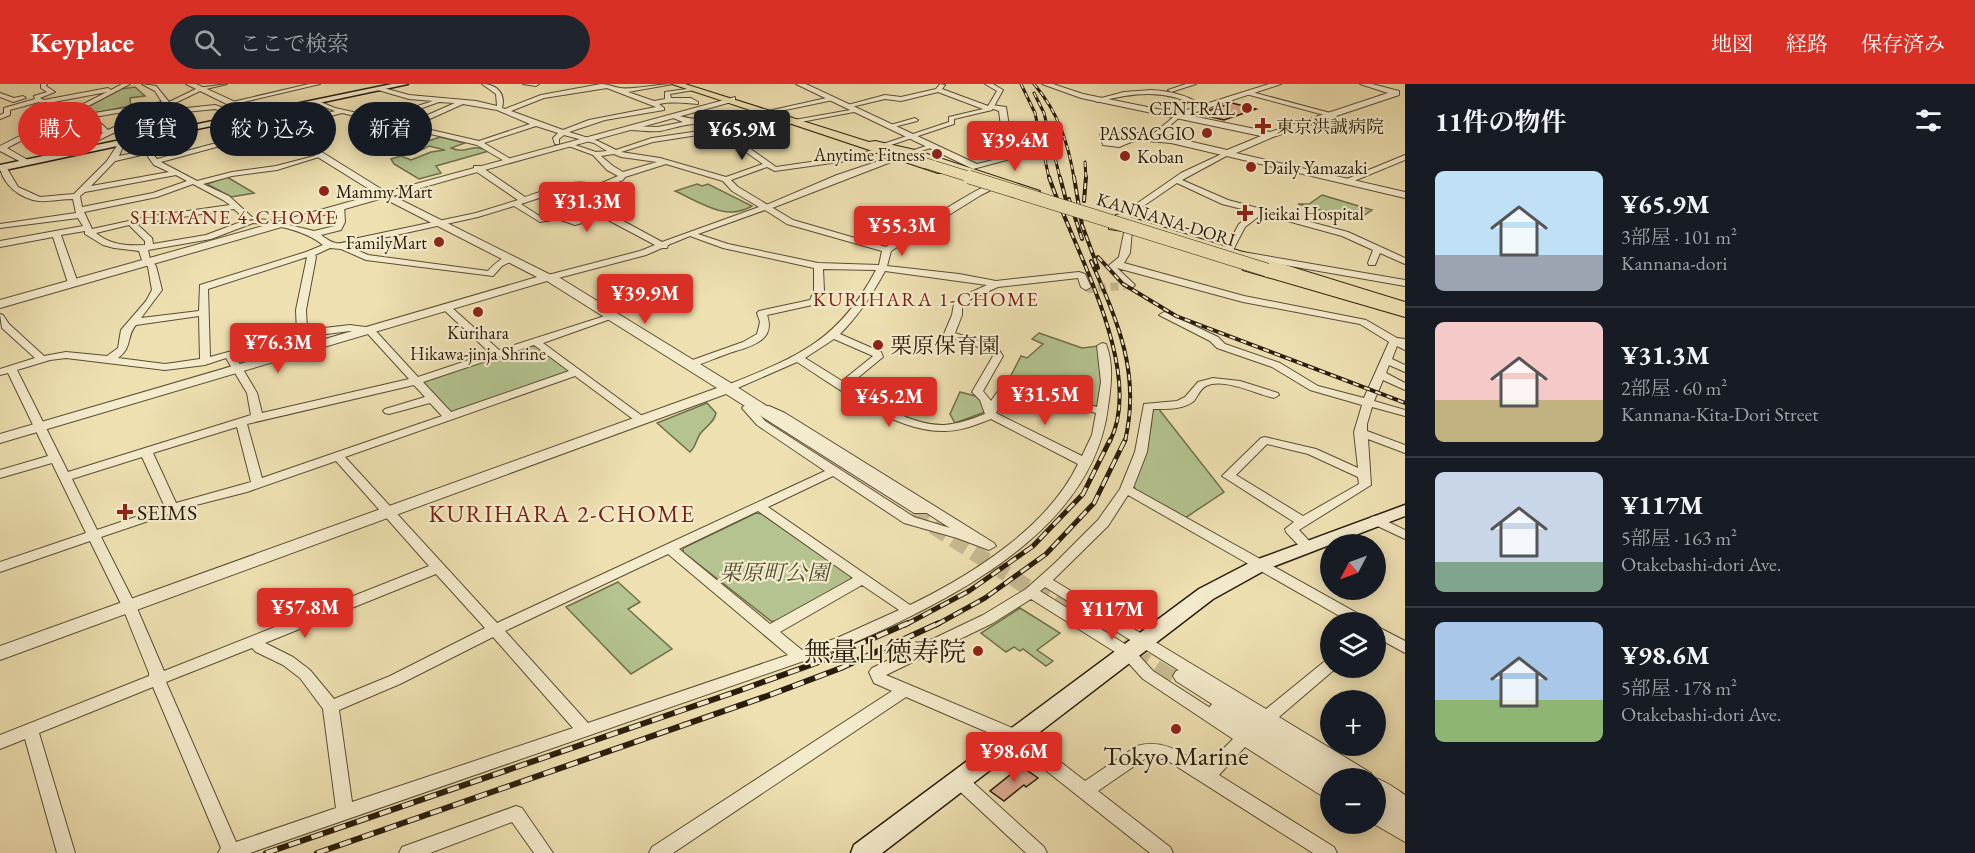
<!DOCTYPE html>
<html lang="ja">
<meta charset="utf-8">
<style>
:root{--surface:#171b24;--page:#20242c;--text:#f1f3f6;--muted:#9ea1a6;--line:#363941;--accent:#d93025}
body{margin:0;font-family:"EB Garamond","Noto Serif JP",serif;background:var(--page);color:var(--text);height:100vh;display:flex;flex-direction:column;font-size:22px;white-space:nowrap}
*{box-sizing:border-box;margin:0}
p{font-size:20px;color:var(--muted)}
.icon{flex:none;width:33px;height:33px;fill:none;stroke:currentColor;stroke-width:2;stroke-linecap:round;stroke-linejoin:round}
.map{position:relative;flex:1;overflow:hidden}
.sheet{display:flex;flex-direction:column;background:var(--surface);width:570px}
.sheet>*{flex:none}
.guide{position:absolute;left:18px;top:18px;width:570px;height:54px;display:flex;gap:12px}
.needle{width:39px;rotate:229deg}
.buttons{position:absolute;left:1320px;top:450px;display:grid;gap:12px}
.buttons a{display:grid;place-items:center;width:66px;height:66px;border-radius:50%;background:var(--surface);box-shadow:0 3px 15px #0003;font-size:30px}
.price{position:absolute;translate:-50% -51px;padding:0 14px;border-radius:6px;background:var(--accent);color:#fff;font-size:20px;line-height:39px;filter:drop-shadow(0 2px 3px #0008)}
.price::after{content:'';position:absolute;left:50%;top:36px;width:18px;height:14px;margin-left:-9px;background:inherit;clip-path:polygon(0 0,100% 0,50% 100%)}
.price.current{background:#222;color:#fff}
ul{padding:0;list-style:none}
li{display:flex;align-items:center;gap:18px;height:150px;padding:0 30px}
li+li{border-top:2px solid var(--line)}
li span{display:grid;place-items:center;flex:none;width:168px;height:120px;border-radius:9px;color:#555}
li>.icon{margin-inline-start:auto}
span .icon{width:72px;height:72px;fill:#fffc;stroke-width:1}
li b{font-size:26px}
h2{display:flex;justify-content:space-between;align-items:center;height:72px;padding:0 30px;font-size:26px}
.chip{padding:0 21px;border-radius:27px;background:var(--surface);box-shadow:0 3px 15px #0003;font-size:21px;line-height:54px}
.chip.current{background:var(--accent);color:#fff}
header{display:flex;align-items:center;gap:36px;box-sizing:border-box;height:84px;padding:0 30px;background:var(--accent);color:#fff}
header strong{font-size:28px}
nav{display:flex;gap:33px;margin-inline-start:auto;font-size:21px}
.search{width:420px;height:54px;background:var(--page);display:flex;align-items:center;gap:15px;box-sizing:border-box;padding:0 21px;border-radius:33px;color:var(--muted);font-size:22px}
main{display:flex;flex:1;min-height:0}
.map>svg:first-child{display:block}
.green{fill:#b4c38f;stroke:#6e704c;stroke-width:1.5}
.building{fill:#ddab8f;stroke:#291c0a;stroke-width:1.5}
.lines{fill:none;stroke-linecap:round;stroke-linejoin:round}
.minor-tunnel{stroke:#c7b990;stroke-width:8;stroke-dasharray:8 4.5;stroke-linecap:butt}
.tertiary-tunnel-far1{stroke:#c7b990;stroke-width:16;stroke-dasharray:16 8;stroke-linecap:butt}
.tertiary-tunnel{stroke:#c7b990;stroke-width:20;stroke-dasharray:20 10;stroke-linecap:butt}
.minor-casing{stroke:#5a4d34;stroke-width:2}
.tertiary-casing{stroke:#5a4d34;stroke-width:2}
.secondary-casing{stroke:#291c0a;stroke-width:3}
.primary-casing{stroke:#291c0a;stroke-width:2}
.minor{fill:#f4ebcc;fill-rule:evenodd}
.tertiary{fill:#f4ebcc;fill-rule:evenodd}
.secondary{fill:#f4ebcc;fill-rule:evenodd}
.primary{fill:#eee0b1;fill-rule:evenodd}
.rail-far3-casing{stroke:#291c0a;stroke-width:3}
.rail-far2-casing{stroke:#291c0a;stroke-width:4}
.rail-far1-casing{stroke:#291c0a;stroke-width:5}
.rail-casing{stroke:#291c0a;stroke-width:6}
.rail-far3{stroke:#f4ebcc;stroke-width:1.5;stroke-dasharray:5;stroke-linecap:butt}
.rail-far2{stroke:#f4ebcc;stroke-width:2;stroke-dasharray:6;stroke-linecap:butt}
.rail-far1{stroke:#f4ebcc;stroke-width:3;stroke-dasharray:10;stroke-linecap:butt}
.rail{stroke:#f4ebcc;stroke-width:4;stroke-dasharray:12;stroke-linecap:butt}
.primary-bridge-far1-casing{stroke:#291c0a;stroke-width:11;stroke-linecap:butt}
.primary-bridge-casing{stroke:#291c0a;stroke-width:14;stroke-linecap:butt}
.primary-bridge-far1{stroke:#eee0b1;stroke-width:10}
.primary-bridge{stroke:#eee0b1;stroke-width:13}
.poi-dot{fill:#8f2418;stroke:#f4ebcc;stroke-width:2}
.labels{text-anchor:middle;dominant-baseline:central;stroke-width:4.5;stroke-linejoin:round;paint-order:stroke}
.far-poi-label{font-size:18px;fill:#291c0a;stroke:#f4ebcc;text-anchor:start}
.far-street-label{font-size:18px;fill:#291c0a;stroke:#f4ebcc}
.far-neighbourhood-label{font-size:20px;letter-spacing:1.5px;fill:#7a1f14;stroke:#f4ebcc}
.poi-label{font-size:22px;fill:#291c0a;stroke:#f4ebcc;text-anchor:start}
.park-label{font-size:22px;font-style:italic;fill:#534e32;stroke:#f4ebcc}
.neighbourhood-label{font-size:24px;letter-spacing:1.5px;fill:#7a1f14;stroke:#f4ebcc}
.near-poi-label{font-size:27px;fill:#291c0a;stroke:#f4ebcc;text-anchor:end}
</style>
<header>
<strong>Keyplace</strong>
<div class="search"><svg class="icon" aria-label="search" viewBox="0 0 24 24"><circle cx="10" cy="10" r="6"/><path d="M15 15l6 6"/></svg>ここで検索</div>
<nav><a>地図</a><a>経路</a><a>保存済み</a></nav>
</header>
<main>
<div class="map">
<svg width="1405" height="769" viewBox="0 0 1405 769">
<rect width="100%" height="100%" fill="#eee0b1"/>
<filter id="stains"><feTurbulence type="fractalNoise" baseFrequency=".00333" numOctaves="4"/><feColorMatrix values="0 0 0 0 .2 0 0 0 0 .09 0 0 0 0 .02 0 0 0 .5 -.17"/></filter>
<radialGradient id="worn" r=".72"><stop offset=".6" stop-color="#630" stop-opacity="0"/><stop offset="1" stop-color="#630" stop-opacity=".3"/></radialGradient>
<path class="green" d="M135,3L145,12L130,14L131,22L79,32L72,31L121,5Z
M440,53L465,59L451,64C467,71 471,58 489,67L436,82L441,89L419,95L394,80L391,75L401,72L411,76L431,68L445,66L429,62C417,70 406,67 396,61L422,55L415,58L419,60Z
M227,93L254,109L231,113L207,100Z
M697,100L702,102L708,100L752,122C726,138 700,118 675,107Z
M1322,111L1372,126L1357,136L1298,120H1309Z
M1039,249L1082,264L1098,262L1102,304L1098,323L1007,299L1021,272L1027,274L1043,260L1032,255Z
M530,262H535L568,286V289L455,328H449L423,298Z
M960,308L979,313L985,328L955,339L950,330Z
M707,319L716,329C714,339 706,342 700,350C696,356 696,363 690,368L657,339Z
M1155,324H1158L1224,408L1185,434L1136,406L1133,401C1145,376 1151,354 1152,327Z
M756,429L762,430L851,492V497L778,538L771,537L683,468V464Z
M618,498L640,518L628,525L672,565L631,590L566,523Z
M1020,524L1060,549L1037,566L1053,577L1046,582L1023,565L1020,567L1014,563L1006,568L981,549Z"/>
<path class="building" d="M1232,19L1256,25L1224,36L1198,30Z
M1014,44L1035,46L1040,68L1017,66Z
M1021,682L1038,694L1026,703L1024,701L1004,717L990,707Z"/>
<g class="lines">
<path class="minor-tunnel" d="M1086,203L1090,205L1130,201"/>
<path class="tertiary-tunnel-far1" d="M913,429L1044,514
M1037,499L1103,541"/>
<path class="tertiary-tunnel" d="M1100,539L1146,568
M1129,569L1175,598"/>
<g class="minor-casing">
<path id="minor" d="M41,0H47L46,2L55,8L40,14L44,16L108,4L111,6L122,0H130L71,31L76,32L162,18L155,7L142,0L156,2L169,18L198,4L227,0L202,6L171,21L177,25L215,21L249,33L246,35L215,25L176,29L166,23L152,30L163,34L181,46V48C171,48 159,36 147,33L82,64L84,67L81,69L59,42L53,40L7,64L28,76L29,78L25,80L0,67V62L107,8L43,20L39,18L10,26V31L0,35V31L4,29V24L35,15L34,12L47,8L41,4ZM159,22L108,46L94,33ZM66,34L76,36L87,34L103,49L79,60L63,40L58,38Z
M309,0H320L231,21L228,19Z
M482,0C497,0 506,10 502,24L505,25L541,11L601,0C608,0 613,3 620,4C630,6 659,0 673,0L628,8L654,17L665,15V8L694,4V6L670,10L671,14H691L698,18V20C685,19 673,17 659,20L664,24V26L605,36L569,48L598,57L616,66L652,54L713,45C697,34 677,44 660,47C650,48 640,46 630,46L627,44L630,42L658,43L683,38L671,33L670,32L673,30C707,41 732,34 766,27L769,29L715,40L727,48L856,25V27L854,28L731,51L776,83L852,72L880,64L882,65V67L853,76L775,87L767,83L731,96L738,103L793,136L886,163C905,151 986,96 1003,96V100L981,111L891,167L887,182L959,190L996,197L1079,188L1085,190L1091,203L1086,206L1081,203L1078,194L998,203L971,215L962,223V231L955,249L997,263L1003,272L983,307L991,317L1002,301L1011,300L1097,323L1101,298L1097,262L1102,259L1106,260C1114,280 1111,302 1108,323C1093,448 950,516 847,562L250,769H218L221,764L153,603L39,649L75,769H57L25,655L0,665V651L149,592V589L122,522L90,457L0,488V478L86,449L52,379L0,394V386L48,372L8,289L0,291V285L35,274L2,244L0,230L3,231L9,240L44,272L66,268L107,272L118,264L121,246L146,217L152,206L148,183L142,176L139,167L114,164L103,161L85,150V147L61,151L78,199L73,202L68,199L53,153L0,163V157L83,142L78,134L0,144V140L76,129L73,115C62,115 50,118 39,117C21,115 1,100 0,81H5L18,103L40,113L74,110L107,77L120,57L125,58L119,72L143,67L134,55L137,53L157,75L335,27L314,19L316,16L335,24L380,34L433,17L409,15L378,6L380,3L409,11L476,17L497,22L496,10ZM607,4L656,23L589,36L563,46L511,27L544,14ZM439,18L455,19L407,40L388,36ZM463,20L497,26L530,40L479,57L414,42ZM342,29L477,61L506,78L510,76L509,74L484,59L536,42L558,49L553,54L555,60H559V55L564,51L594,59L607,67L596,68L569,59L566,61L593,71L607,86L618,92L597,101C574,93 547,106 525,113L480,82H474V86L518,116L476,129L358,154C340,160 337,163 321,151L341,146L345,138L344,121L337,123V138L335,142L314,147L269,136L254,135L229,112L203,100L232,92L277,86L322,72V70L276,82L232,88L197,97L161,78ZM717,48L763,80L726,93L660,74L621,68L653,58ZM146,70L154,81L169,88L91,102L115,77ZM614,70L621,73L657,78L623,88L613,82L601,72ZM666,80L723,97L732,107L759,123L662,158L614,132L612,130L622,124L612,111L601,105L623,96L625,93ZM176,91L187,97L153,109L82,123L80,112L85,108ZM193,100L223,116L230,121L152,132L92,145L84,128L157,113ZM585,102L593,105L594,109L606,115L613,123L576,136L559,130L541,133L521,120L563,106ZM514,122L540,138L558,135L575,141L606,132L608,136L655,161L640,167L544,192V196L547,197L646,171L662,164H667L668,161L690,152L723,164L814,184V207L810,216L759,227L757,229L760,238L757,250L743,258L687,278L686,280L687,282L691,283C703,280 715,274 727,270C746,263 777,259 767,231L817,220L824,207L823,185L876,186C838,258 797,273 725,302L724,304L725,306H733L797,278C837,303 893,347 942,347C959,348 975,341 991,335L1078,380C1048,443 972,491 910,521L768,423L833,392L904,439L957,454L989,466L996,462L994,459L785,329L769,322H761L759,324L761,326L777,333L950,444L914,433L765,337L752,322H744L742,324L757,341L825,387L497,539L345,373L575,292L637,338H645L647,336L645,334L543,259L619,232L614,229L611,230L499,266L450,222H444V226L490,269L418,293L373,244L350,241L307,246L306,226L316,173L315,171L330,164L341,165L366,176L493,192L502,182L512,177V173C502,172 494,180 488,187L368,171L350,163L360,159L478,133ZM234,125L246,136L206,151L153,160L152,154L137,140ZM765,126L787,140L882,167L879,181L818,179L728,160L698,150ZM253,139C277,141 304,146 323,161L306,168L200,201L199,227L141,234L162,206L156,182L150,175L148,166L211,155ZM129,141L145,157V161C127,162 110,161 96,149ZM307,173L296,226L297,249L210,273L208,205ZM885,187L987,201L965,211L954,220L952,231L944,250L989,267L993,272L972,308L980,316L985,330C972,335 958,340 944,341C911,342 876,318 849,301L883,273L881,268L840,250C859,231 872,211 885,187ZM199,232L200,275L165,280L118,274C133,263 126,252 136,241ZM350,247L367,249L409,295L262,329L257,309L235,272L303,253ZM834,255L873,272L842,297L805,274ZM534,261L569,287L451,328L423,298ZM66,274L165,286L205,281L226,274L247,309L251,331L68,388L17,286L50,276ZM414,301L425,313L385,325L383,327L385,329L389,330L430,319L442,332L262,394L247,340ZM1009,306L1096,329L1092,351L1082,372L996,329ZM237,343L251,398L176,419L153,369ZM142,373L165,423L97,446L72,395ZM336,377L429,482L164,587L136,522L101,453L196,421L247,408ZM758,427L853,494L770,540L679,465ZM668,470L788,571L588,639L505,547ZM436,490L485,544L390,592L334,615L310,586L293,573L265,559ZM862,501L899,526L837,554L802,566L780,548ZM493,553L573,644L352,718L339,626L400,600ZM252,564L256,568L283,581L300,594L323,625L336,724L236,758L166,598Z
M523,0H539L536,2Z
M940,0L945,1L942,5L988,22L997,7L985,0H993L1003,6L992,26L954,35V40L885,63L882,61L883,60L949,38V33L983,25L938,8L901,17L885,15L847,24L844,22L885,11L901,13L936,5Z
M1186,0H1196L1171,8L1168,6Z
M1151,6C1170,7 1189,11 1204,23L1199,24C1166,4 1133,9 1097,18L1094,16L1124,8Z
M1248,7L1334,30L1335,31L1332,33L1246,10Z
M0,9L14,14L23,12L26,14L13,18L0,13Z
M831,13L833,16L771,29L768,27Z
M1176,31L1181,32L1159,51L1158,54H1154V49Z
M915,34L918,36L917,37L890,44L887,42Z
M932,60L935,62L934,63L911,70L908,68Z
M1228,67L1230,68V70L1182,96L1228,116L1348,148L1405,174V180L1380,169L1375,181H1369L1368,179L1373,166L1342,152L1262,130L1245,143L1232,168H1226L1225,166L1239,140L1254,128L1222,120L1177,99L1123,136L1116,134L1181,89Z
M1405,71V76L1349,99L1342,97Z
M1125,144L1132,146L1130,169L1124,179L1244,212L1366,236L1397,254L1405,255V266L1397,262L1392,275L1405,281V288L1389,281L1386,289L1405,299V306L1383,296L1374,317L1405,326V332L1372,323L1367,340V347L1405,361V369L1368,355L1371,401L1299,446L1314,462L1312,465H1302L1286,448L1285,445L1294,438L1222,392L1261,354L1265,353L1316,365L1358,384L1354,348L1362,321L1310,306L1272,283L1217,264L1210,257L1159,231L1164,228L1167,229L1218,253L1225,260L1280,279L1318,302L1364,314L1389,258L1360,240L1243,218L1117,184L1135,201L1133,203H1127L1107,183L1119,173ZM1267,360L1308,370L1358,393L1359,400L1303,432L1236,391Z
M1213,294L1240,297L1278,309L1279,311L1274,314C1256,310 1223,293 1206,302C1200,305 1198,312 1194,317C1183,326 1166,325 1153,325L1147,368L1133,404L1366,534L1368,538H1350L1128,411L1108,442L1053,496L1266,625L1325,577L1330,576V584H1336L1335,585L1279,633L1371,689L1373,694H1352L1045,503L1040,507L1133,565L1153,587L1330,701V717L1245,663L1219,691L1334,763L1337,769H1313L1165,675L1146,674L1098,707L1170,763L1173,769H1150L1010,658L906,613L673,769H649L652,763L892,607L874,599L869,588L872,584L983,531L1026,505L1055,479L1098,436L1120,405L1135,368L1144,320L1177,317L1185,313L1198,298ZM1031,515L1123,573L1143,595L1233,655L1205,683C1184,670 1163,654 1137,662L1085,697L1022,648L886,591L993,539Z
M1376,432L1405,446V455L1371,439L1370,436L1371,433Z
M1376,542L1405,557V569L1376,553Z
M960,690L966,692L1044,763L1047,769H1026L954,702L952,697L954,692Z
M1374,694C1385,696 1396,705 1405,711V727L1376,710Z
M516,722L522,724L553,769H534L512,738L430,769H399L402,763Z"/>
</g>
<g class="tertiary-casing">
<path id="tertiary" d="M186,0H196L259,29L386,108L735,13V17C621,49 507,79 393,112L551,191L560,194L734,301L928,426L926,429H914L726,310L0,576V562L717,304L547,197L0,359V350L537,193L383,114L0,224V216L377,110L253,33Z
M796,0H806L977,80L1005,73L999,27L988,23L992,21L1006,23L1014,74L973,85Z
M1042,0H1053L1083,10L1177,29L1269,0H1281L1187,31L1270,48L1388,9L1360,0H1372L1399,7V11L1273,53L1236,69L1405,108V114L1171,59L1136,56L1119,63L1103,61L1100,50L1138,49L1171,53L1227,66L1261,52L1081,14ZM1108,54L1124,55L1109,57Z
M897,71L904,73L767,126L759,124L837,91Z
M1243,168L1405,196V202L1239,173V169Z
M1183,585L1352,688L1355,694H1330V708L1322,705L1210,631L1207,626L1212,620L1176,597L1173,592L1176,587Z
M1376,705L1405,721V758L1374,740Z"/>
</g>
<g class="secondary-casing">
<path id="secondary" d="M392,0H408L0,87V81Z
M1405,421V432L1267,485L1213,515L882,769H851L854,761L1199,505L1253,477Z"/>
</g>
<g class="primary-casing">
<path id="primary" d="M672,0H685L869,58L875,57L915,66L1040,107L1022,115L1010,112V108L1023,107L903,69L947,87L946,89H938Z
M1120,130L1405,218V233L1243,186L1241,183L1248,179L1276,187L1122,139L1121,141L1125,144L1123,147L1109,145V139L1116,131Z"/>
</g>
<use href="#minor" class="minor"/>
<use href="#tertiary" class="tertiary"/>
<use href="#secondary" class="secondary"/>
<use href="#primary" class="primary"/>
<g class="rail-far3-casing">
<path id="rail-far3" d="M1021,0L1035,29L1049,94
M1034,0C1058,28 1068,58 1074,94
M1034,9L1044,29L1060,94
M1085,78L1086,94"/>
</g>
<g class="rail-far2-casing">
<path id="rail-far2" d="M1049,93C1072,162 1146,286 1110,357
M1060,93L1068,124
M1074,93L1082,141L1098,184
M1069,115L1082,155
M1084,117L1086,93
M1098,173L1123,200L1176,232L1405,319
M1091,177C1118,238 1141,290 1125,357"/>
</g>
<g class="rail-far1-casing">
<path id="rail-far1" d="M905,541L969,507L1033,462L1083,410L1110,356
M936,541L985,514L1046,470L1094,419L1125,356"/>
</g>
<g class="rail-casing">
<path id="rail" d="M266,769L738,607L816,579L908,539
M317,769L767,612L841,584L939,539"/>
</g>
<use href="#rail-far3" class="rail-far3"/>
<use href="#rail-far2" class="rail-far2"/>
<use href="#rail-far1" class="rail-far1"/>
<use href="#rail" class="rail"/>
<g class="primary-bridge-far1-casing">
<path id="primary-bridge-far1" d="M925,79L973,94"/>
</g>
<g class="primary-bridge-casing">
<path id="primary-bridge" d="M969,93L1267,186"/>
</g>
<use href="#primary-bridge-far1" class="primary-bridge-far1"/>
<use href="#primary-bridge" class="primary-bridge"/>
</g>
<g class="poi-dot">
<circle cx="1247" cy="24" r="6"/>
<path d="M1260 33h6v6h6v6h-6v6h-6v-6h-6v-6h6z"/>
<circle cx="1207" cy="49" r="6"/>
<circle cx="937" cy="70" r="6"/>
<circle cx="1125" cy="72" r="6"/>
<circle cx="1251" cy="83" r="6"/>
<circle cx="324" cy="107" r="6"/>
<path d="M1242 120h6v6h6v6h-6v6h-6v-6h-6v-6h6z"/>
<circle cx="439" cy="158" r="6"/>
<circle cx="478" cy="228" r="6"/>
<circle cx="878" cy="261" r="6"/>
<path d="M122 419h6v6h6v6h-6v6h-6v-6h-6v-6h6z"/>
<circle cx="978" cy="567" r="6"/>
<circle cx="1176" cy="645" r="6"/>
</g>
<g class="labels">
<g class="far-poi-label">
<text x="1235" y="24" text-anchor="end">CENTRAL</text>
<text x="1276" y="42">東京洪誠病院</text>
<text x="1195" y="49" text-anchor="end">PASSAGGIO</text>
<text x="925" y="70" text-anchor="end">Anytime Fitness</text>
<text x="1137" y="72">Koban</text>
<text x="1263" y="83">Daily Yamazaki</text>
<text x="336" y="107">Mammy Mart</text>
<text x="1258" y="129">Jieikai Hospital</text>
<text x="427" y="158" text-anchor="end">FamilyMart</text>
<text x="478" y="248" text-anchor="middle">Kurihara<tspan x="478" dy="21">Hikawa-jinja Shrine</tspan></text>
</g>
<g class="far-street-label">
<text transform="translate(1166 135) rotate(17)">KANNANA-DORI</text>
</g>
<g class="far-neighbourhood-label">
<text x="234" y="133">SHIMANE 4-CHOME</text>
<text x="926" y="215">KURIHARA 1-CHOME</text>
</g>
<g class="poi-label">
<text x="890" y="261">栗原保育園</text>
<text x="137" y="428">SEIMS</text>
</g>
<g class="park-label">
<text x="774" y="488">栗原町公園</text>
</g>
<g class="neighbourhood-label">
<text x="562" y="429">KURIHARA 2-CHOME</text>
</g>
<g class="near-poi-label">
<text x="966" y="567">無量山徳寿院</text>
<text x="1176" y="671" text-anchor="middle">Tokyo Marine</text>
</g>
</g>
<rect width="100%" height="100%" filter="url(#stains)"/>
<rect width="100%" height="100%" fill="url(#worn)"/>
</svg>
<div class="buttons">
<a><svg class="needle" viewBox="-14 -14 28 28"><path d="M0-13l5 13h-10z" fill="#e53935"/><path d="M0 13l5-13h-10z" fill="#9ea1a6"/></svg></a>
<a><svg class="icon" aria-label="layers" viewBox="0 0 24 24"><path d="M12 4l9 5-9 5-9-5zM3 14l9 5 9-5"/></svg></a>
<a>+</a>
<a>−</a>
</div>
<b class="price current" style="left:742px;top:77px">¥65.9M</b>
<b class="price" style="left:1015px;top:88px">¥39.4M</b>
<b class="price" style="left:587px;top:149px">¥31.3M</b>
<b class="price" style="left:902px;top:173px">¥55.3M</b>
<b class="price" style="left:645px;top:241px">¥39.9M</b>
<b class="price" style="left:278px;top:290px">¥76.3M</b>
<b class="price" style="left:1045px;top:342px">¥31.5M</b>
<b class="price" style="left:889px;top:344px">¥45.2M</b>
<b class="price" style="left:305px;top:555px">¥57.8M</b>
<b class="price" style="left:1112px;top:557px">¥117M</b>
<b class="price" style="left:1014px;top:699px">¥98.6M</b>
<div class="guide">
<a class="chip current">購入</a>
<a class="chip">賃貸</a>
<a class="chip">絞り込み</a>
<a class="chip">新着</a>
</div>
</div>
<section class="sheet">
<h2>11件の物件<svg class="icon" aria-label="filters" viewBox="0 0 24 24"><path d="M4 7h16M4 17h16"/><circle cx="9" cy="7" r="2"/><circle cx="15" cy="17" r="2"/></svg></h2>
<ul>
<li><span style="background:linear-gradient(#bfe0f5 70%,#9aa5b1 0)"><svg class="icon" aria-label="home" viewBox="0 0 24 24"><path d="M3 11l9-7 9 7M6 9v11h12V9"/></svg></span><div><b>¥65.9M</b><p>3部屋 · 101 m²</p><p>Kannana-dori</p></div></li>
<li><span style="background:linear-gradient(#f6c9c9 65%,#c2b280 0)"><svg class="icon" aria-label="home" viewBox="0 0 24 24"><path d="M3 11l9-7 9 7M6 9v11h12V9"/></svg></span><div><b>¥31.3M</b><p>2部屋 · 60 m²</p><p>Kannana-Kita-Dori Street</p></div></li>
<li><span style="background:linear-gradient(#c9d6e8 75%,#7fa58c 0)"><svg class="icon" aria-label="home" viewBox="0 0 24 24"><path d="M3 11l9-7 9 7M6 9v11h12V9"/></svg></span><div><b>¥117M</b><p>5部屋 · 163 m²</p><p>Otakebashi-dori Ave.</p></div></li>
<li><span style="background:linear-gradient(#a9c7e8 65%,#8fb573 0)"><svg class="icon" aria-label="home" viewBox="0 0 24 24"><path d="M3 11l9-7 9 7M6 9v11h12V9"/></svg></span><div><b>¥98.6M</b><p>5部屋 · 178 m²</p><p>Otakebashi-dori Ave.</p></div></li>
</ul>
</section>
</main>
